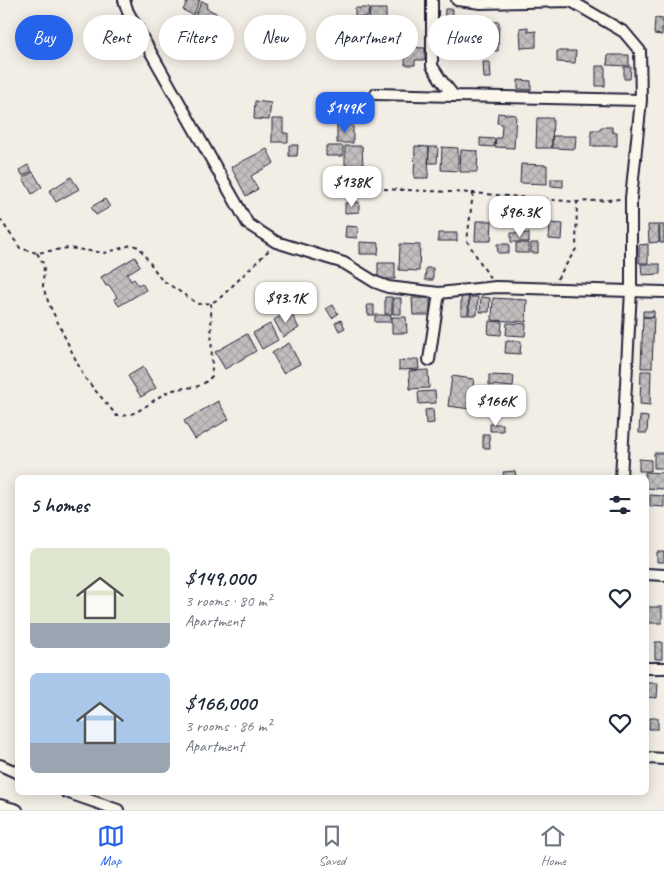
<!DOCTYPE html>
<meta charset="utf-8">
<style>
:root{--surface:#fff;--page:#f2f2f3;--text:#1f2937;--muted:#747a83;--line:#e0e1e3;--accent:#2563eb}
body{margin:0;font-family:Caveat,sans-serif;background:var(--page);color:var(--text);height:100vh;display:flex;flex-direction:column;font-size:19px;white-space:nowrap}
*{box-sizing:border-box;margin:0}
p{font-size:16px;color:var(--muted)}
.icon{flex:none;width:28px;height:28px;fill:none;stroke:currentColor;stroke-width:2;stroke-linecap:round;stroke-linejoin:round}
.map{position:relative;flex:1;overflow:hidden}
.sheet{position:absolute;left:15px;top:475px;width:634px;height:320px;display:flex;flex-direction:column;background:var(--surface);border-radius:8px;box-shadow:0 2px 12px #0003}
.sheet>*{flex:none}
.hud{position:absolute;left:15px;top:15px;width:635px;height:45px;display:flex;gap:10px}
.price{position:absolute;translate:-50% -42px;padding:0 11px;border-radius:10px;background:#fff;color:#222;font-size:16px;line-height:32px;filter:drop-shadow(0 1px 2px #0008)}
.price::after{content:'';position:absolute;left:50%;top:30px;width:15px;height:11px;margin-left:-8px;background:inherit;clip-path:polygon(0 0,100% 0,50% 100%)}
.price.current{background:var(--accent);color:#fff}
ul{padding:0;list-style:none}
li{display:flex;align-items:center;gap:15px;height:125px;padding:0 15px}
li span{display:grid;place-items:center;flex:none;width:140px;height:100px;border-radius:8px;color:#555}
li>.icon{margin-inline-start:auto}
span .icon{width:60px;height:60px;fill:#fffc;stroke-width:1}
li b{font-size:21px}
h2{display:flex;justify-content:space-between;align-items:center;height:60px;padding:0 15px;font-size:21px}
.tag{padding:0 18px;border-radius:22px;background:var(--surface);box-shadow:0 2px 12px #0003;font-size:18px;line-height:45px}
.tag.current{background:var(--accent);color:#fff}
.tabs{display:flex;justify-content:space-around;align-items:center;height:70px;border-top:1px solid var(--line);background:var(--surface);font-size:14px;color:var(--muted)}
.tabs a{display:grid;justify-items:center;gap:2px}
.tabs .current{color:var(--accent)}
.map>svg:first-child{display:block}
.building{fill:url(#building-cross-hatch);stroke:#22223b}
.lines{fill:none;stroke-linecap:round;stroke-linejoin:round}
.minor-casing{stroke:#22223b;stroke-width:14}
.path{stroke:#22223b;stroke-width:2;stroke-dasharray:4 4;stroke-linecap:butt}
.minor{stroke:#fbf7ec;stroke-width:10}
</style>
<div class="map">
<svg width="664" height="810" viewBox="0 0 664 810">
<defs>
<pattern id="building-cross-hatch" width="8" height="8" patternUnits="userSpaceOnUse" patternTransform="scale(1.25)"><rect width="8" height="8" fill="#c2bebe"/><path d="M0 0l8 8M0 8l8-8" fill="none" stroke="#a6a3a4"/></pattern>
</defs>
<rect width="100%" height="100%" fill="#f2eee5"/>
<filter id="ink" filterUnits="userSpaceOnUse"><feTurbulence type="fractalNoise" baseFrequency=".02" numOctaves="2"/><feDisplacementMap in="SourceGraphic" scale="10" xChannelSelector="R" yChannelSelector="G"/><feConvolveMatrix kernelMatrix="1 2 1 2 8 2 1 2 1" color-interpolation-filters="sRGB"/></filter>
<g filter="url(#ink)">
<path class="building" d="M188,0H200L193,15L183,10Z
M202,1L208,4L206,8L216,13L211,24L195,16Z
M355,8H369L368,17H355Z
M370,9H386V25L369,24Z
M445,9H453L452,28H444Z
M655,18L663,19L662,35L654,34Z
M482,21L499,22L498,51L481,50Z
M211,25L214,31L209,34L211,38L206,41L201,31Z
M528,27V32L536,31V47L521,48L520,28Z
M447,30H460L461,37H447Z
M462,30H479V49H462Z
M386,33L395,34V46L385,45Z
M395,34H405V46H395Z
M406,47L425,48V60H415V65H405Z
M557,51H576L575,63L557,62Z
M608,55H629V66L607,65Z
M483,62H490L491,78H484Z
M596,66H605V86H596Z
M624,67H631L630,79H624Z
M518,80L531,81V90L518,89Z
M255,101L271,103L269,120L254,119Z
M498,113L516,115L514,148L495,147L496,138H501L502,124L497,123Z
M537,118H553L552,148H536Z
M272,119H283V133H288V142H272Z
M337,125H353V143H337Z
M601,127H612V132H617V146H591V130H600Z
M552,136H576L575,149L552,148Z
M480,138L495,139L494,147L480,146Z
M289,145H298L297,156H289Z
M326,146H343V156H326Z
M345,146H362L363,165H345Z
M415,146L429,147L428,178H414Z
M429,147H438L437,163H428Z
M442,147L458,148V171L441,170Z
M267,149L274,163L251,176L258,189L246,196L231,167Z
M461,150L478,151L477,172H460Z
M521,164L547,165V184L520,183Z
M28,165L32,171L23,176L19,170Z
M33,172L42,187L32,194L23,178Z
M71,177L79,189L56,202L49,191Z
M551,179H563V187L551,186Z
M105,199L110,207L96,215L91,207Z
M359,202V212L345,213V203Z
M476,221H492L491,241H475Z
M550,223L563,224L562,240L549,239Z
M648,225H659V242L649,243Z
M659,225H664V243H660Z
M346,226L358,227L357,238L345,237Z
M438,233H457V241H438Z
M511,233H529V242H511Z
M360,242L379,243L378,254H360Z
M516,243H529V253H516Z
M531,243H538V253H531Z
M400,244L420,245L419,271L399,270Z
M497,244H509V253H498Z
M648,244V263H639V245Z
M135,257L140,266L127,274L131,281L134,279L138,285L142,283L146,290L119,306L114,299L117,297L109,285L106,286L101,277Z
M378,263H395V279H378Z
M641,264H660V274L642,275Z
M426,268H433V280H425Z
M461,296L469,297L468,315H461Z
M385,297H392V314H385Z
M469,297H478L477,315H469Z
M481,297L490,298L489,312H480Z
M393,298H401V314H393Z
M412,298H430V315H413Z
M493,298L527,300L526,322L492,320Z
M333,305L338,314L332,318L326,308Z
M367,305H374V315H368Z
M290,311L299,328L283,337L274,320Z
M643,311H654V317H643Z
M375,315H391V322H375Z
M392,317H406L407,333H392Z
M643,317H654L652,368H641Z
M341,320L345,328L339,331L335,323Z
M489,321L502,322L501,335L488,334Z
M507,323L526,324L525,336L506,335Z
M270,324L278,340L262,349L253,333Z
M247,334L256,351L225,369L215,352Z
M506,341H521L520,354L505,353Z
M289,343L300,364L283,373L272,353Z
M418,359L419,369L399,370V361Z
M143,367L156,388L141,397L128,376Z
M428,370L429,388L410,389L409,371Z
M641,371H651L650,405L640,404Z
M489,375L514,376L513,387L489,385Z
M452,376L474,379L470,409L448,406Z
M435,391L436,403L419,404L418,392Z
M218,401L229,419L195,439L184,421Z
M433,409L434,423L426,424L425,410Z
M640,416L648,417L647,433H639Z
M490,424H503V431H490Z
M483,434H489L490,448H483Z
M654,453H664V468H654Z
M639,459L651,460V471H639Z
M515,471L516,478H504L503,472Z
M645,472L664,473V489L646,488Z
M650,495L664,496V507L650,506Z
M657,552H664V562H657Z
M646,607H662V623H646Z
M655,642H662V659H655Z
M646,683H658L657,698L646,697Z
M650,718H658V729H649Z"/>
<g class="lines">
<g class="minor-casing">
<path id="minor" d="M124,0L128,12L248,224L276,242L344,263L375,282L388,287L439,293L496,287L664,292
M432,0V66L441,80L454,96L641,100
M457,0L481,3L571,1L624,32L640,51L641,100L631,198V290L621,478
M376,94L454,96
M429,360L439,293
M646,574L664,575
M646,668H664
M648,758L664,759
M0,765L18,773
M66,792L118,810
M0,805L17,810"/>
</g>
<path class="path" d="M360,188L473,193L577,202L621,199
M473,193L467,241L490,278
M0,219L20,248L37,253L68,248L105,253L131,245L139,247L161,279L198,304L211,303L219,299L269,250
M37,253L44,265L43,287L49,304L84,377L117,416C141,417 152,397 173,390C191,385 197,392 212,376L211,303
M557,279L576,249L577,202"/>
<use href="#minor" class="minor"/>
</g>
</g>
</svg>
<b class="price current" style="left:345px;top:134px">$149K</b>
<b class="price" style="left:352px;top:208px">$138K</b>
<b class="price" style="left:520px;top:238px">$96.3K</b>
<b class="price" style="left:286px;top:324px">$93.1K</b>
<b class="price" style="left:496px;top:427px">$166K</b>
<div class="hud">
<a class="tag current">Buy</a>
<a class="tag">Rent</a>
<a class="tag">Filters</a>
<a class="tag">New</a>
<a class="tag">Apartment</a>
<a class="tag">House</a>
</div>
<section class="sheet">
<h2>5 homes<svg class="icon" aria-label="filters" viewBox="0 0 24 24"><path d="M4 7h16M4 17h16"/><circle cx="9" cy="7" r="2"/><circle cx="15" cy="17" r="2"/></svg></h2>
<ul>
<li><span style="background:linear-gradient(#dfe7d0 75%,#9aa5b1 0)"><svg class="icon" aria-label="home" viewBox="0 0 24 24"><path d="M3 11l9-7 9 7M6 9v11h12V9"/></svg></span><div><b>$149,000</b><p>3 rooms · 80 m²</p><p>Apartment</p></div><svg class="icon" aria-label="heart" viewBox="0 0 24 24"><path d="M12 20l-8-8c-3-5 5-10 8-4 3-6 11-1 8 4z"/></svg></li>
<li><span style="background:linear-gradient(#a9c7e8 70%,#9aa5b1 0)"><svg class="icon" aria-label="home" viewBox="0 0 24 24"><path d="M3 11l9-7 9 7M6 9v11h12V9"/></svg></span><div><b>$166,000</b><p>3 rooms · 86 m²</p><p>Apartment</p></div><svg class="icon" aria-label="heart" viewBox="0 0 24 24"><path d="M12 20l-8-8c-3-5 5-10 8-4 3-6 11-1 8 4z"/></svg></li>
</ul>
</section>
</div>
<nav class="tabs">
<a class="current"><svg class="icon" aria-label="map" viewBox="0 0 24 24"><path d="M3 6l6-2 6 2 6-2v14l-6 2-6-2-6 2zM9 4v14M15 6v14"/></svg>Map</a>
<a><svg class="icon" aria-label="saved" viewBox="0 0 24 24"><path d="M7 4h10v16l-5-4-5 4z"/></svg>Saved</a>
<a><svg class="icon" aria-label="home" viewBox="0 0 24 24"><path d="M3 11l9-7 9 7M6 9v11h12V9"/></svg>Home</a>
</nav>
